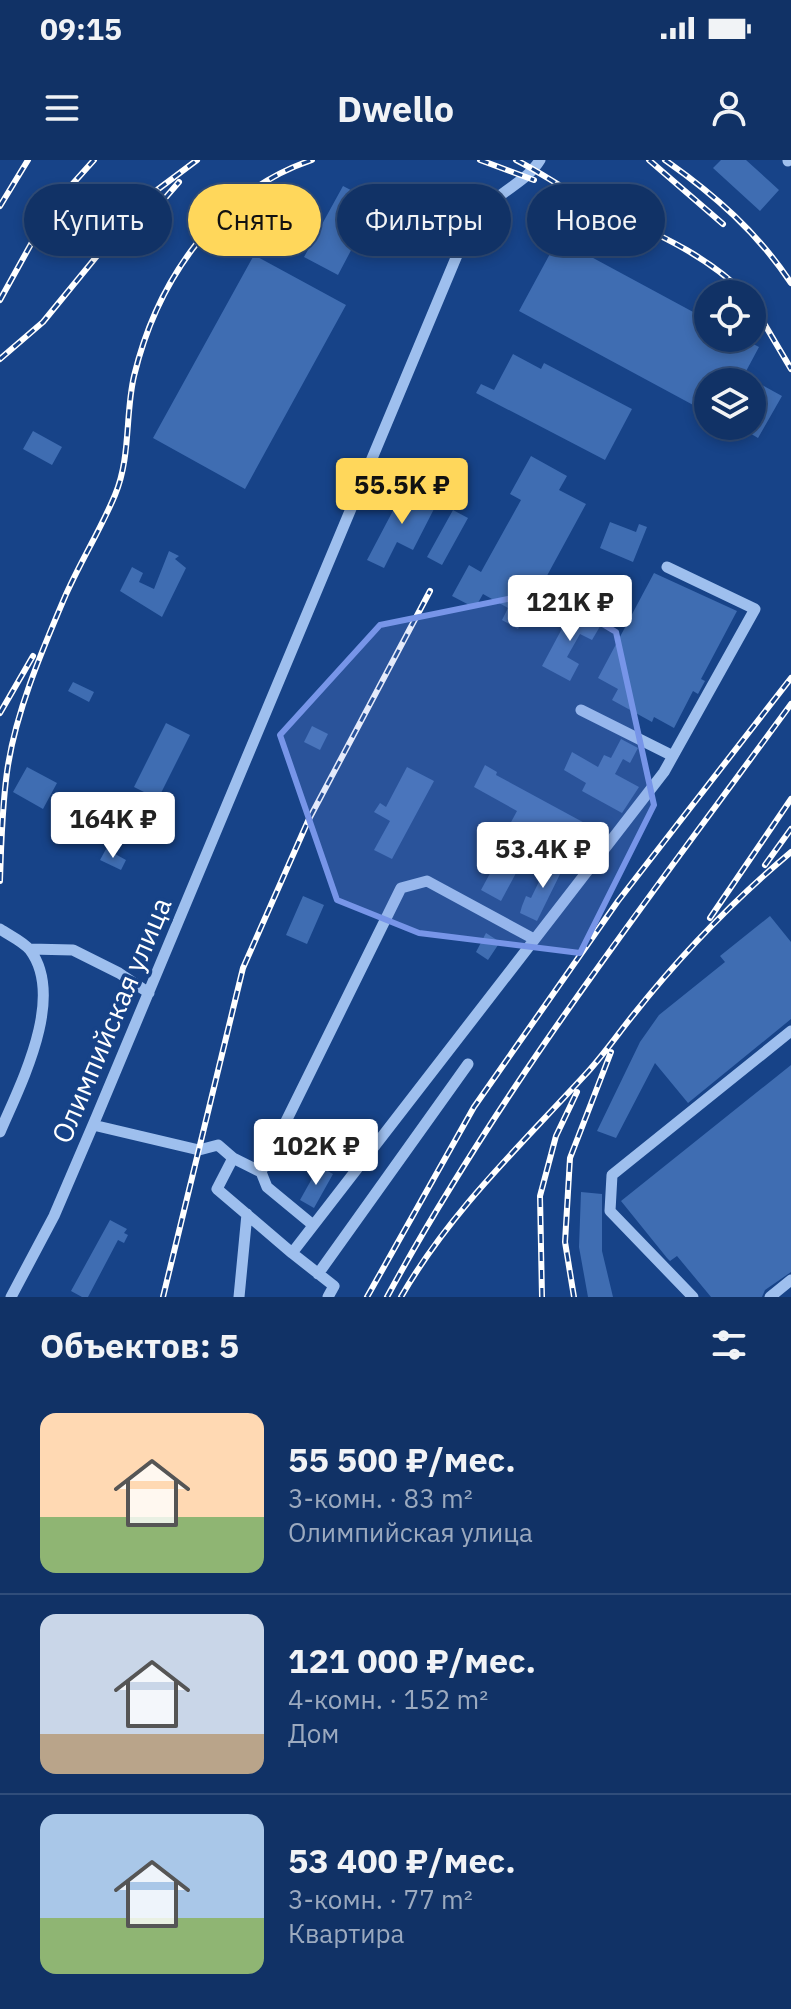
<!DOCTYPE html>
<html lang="ru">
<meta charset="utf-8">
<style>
:root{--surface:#113266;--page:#1e3e6f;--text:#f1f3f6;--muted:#9caabf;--line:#304d7a;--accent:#ffd75b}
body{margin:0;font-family:"IBM Plex Sans",sans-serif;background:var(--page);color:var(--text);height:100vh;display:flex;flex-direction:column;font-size:30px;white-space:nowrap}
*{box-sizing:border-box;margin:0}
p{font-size:26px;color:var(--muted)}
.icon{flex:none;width:44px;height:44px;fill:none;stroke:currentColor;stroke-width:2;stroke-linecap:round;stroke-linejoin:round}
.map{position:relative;height:1137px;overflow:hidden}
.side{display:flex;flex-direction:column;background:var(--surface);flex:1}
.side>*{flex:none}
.hud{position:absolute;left:24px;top:24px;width:744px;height:72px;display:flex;gap:16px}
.controls{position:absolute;left:694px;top:120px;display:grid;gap:16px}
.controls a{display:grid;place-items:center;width:72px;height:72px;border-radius:50%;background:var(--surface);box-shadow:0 4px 12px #0003,0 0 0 2px var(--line);font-size:40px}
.price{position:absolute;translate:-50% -68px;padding:0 18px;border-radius:8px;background:#fff;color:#222;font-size:26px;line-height:52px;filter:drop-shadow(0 2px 4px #0008)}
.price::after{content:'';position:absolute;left:50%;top:48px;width:24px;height:18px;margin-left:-12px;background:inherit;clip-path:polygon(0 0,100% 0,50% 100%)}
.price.selected{background:var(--accent);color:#111}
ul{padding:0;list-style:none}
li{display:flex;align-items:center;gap:24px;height:200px;padding:0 40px}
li+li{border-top:2px solid var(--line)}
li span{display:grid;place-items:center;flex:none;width:224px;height:160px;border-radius:16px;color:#555}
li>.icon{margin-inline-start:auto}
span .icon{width:96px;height:96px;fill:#fffc;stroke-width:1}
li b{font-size:34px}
h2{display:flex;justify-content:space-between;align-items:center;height:96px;padding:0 40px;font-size:34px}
.tag{padding:0 28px;border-radius:36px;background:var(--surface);box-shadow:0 4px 12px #0003,0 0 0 2px var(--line);font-size:28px;line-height:72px}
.tag.selected{background:var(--accent);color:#111}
.status{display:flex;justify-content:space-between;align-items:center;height:56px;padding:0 40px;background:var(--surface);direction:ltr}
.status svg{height:22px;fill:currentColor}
header{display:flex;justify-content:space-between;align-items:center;height:104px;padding:0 40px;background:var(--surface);font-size:36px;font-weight:700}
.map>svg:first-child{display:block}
.building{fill:#3f6db2}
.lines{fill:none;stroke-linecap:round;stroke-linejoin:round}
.minor{stroke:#9ebfee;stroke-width:11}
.rail-casing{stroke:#fff;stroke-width:6}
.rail{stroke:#174388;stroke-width:3;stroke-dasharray:9;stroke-linecap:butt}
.marked{fill:#7795e8;fill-opacity:0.2;stroke:#7795e8;stroke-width:6;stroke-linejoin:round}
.labels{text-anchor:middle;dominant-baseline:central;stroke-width:7;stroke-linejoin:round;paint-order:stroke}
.street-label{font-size:28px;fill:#fff;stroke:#174388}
</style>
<div class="status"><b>09:15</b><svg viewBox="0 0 49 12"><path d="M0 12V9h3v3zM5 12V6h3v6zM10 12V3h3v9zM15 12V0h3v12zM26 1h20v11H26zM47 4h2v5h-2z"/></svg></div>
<header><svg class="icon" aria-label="menu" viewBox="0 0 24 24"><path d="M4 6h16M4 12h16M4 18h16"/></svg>Dwello<svg class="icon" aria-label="person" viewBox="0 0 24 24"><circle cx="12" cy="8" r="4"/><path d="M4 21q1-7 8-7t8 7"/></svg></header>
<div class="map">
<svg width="791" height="1137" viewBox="0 0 791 1137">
<rect width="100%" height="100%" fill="#174388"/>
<path class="building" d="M721,0H746L779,30L760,51L713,8Z
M343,26L376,43L338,115L304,97Z
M97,45L115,59L107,75L80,62L87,47L94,50Z
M558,79L708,160V178H742L759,187L744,215L782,236L758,278L738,266H752V222H708V253L519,151Z
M254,95L346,145L245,329L153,278Z
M513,194L541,209L544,203L632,249L605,300L476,233L481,224L494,230Z
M33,271L62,287L52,305L23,289Z
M531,296L567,316L559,330L586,344L518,469L502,460L508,448L483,434L475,448L452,436L469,405L481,412L521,340L510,334Z
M406,326L420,333L417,338L435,347L413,390L397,382L384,408L367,400Z
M453,350L468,358L442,405L427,397Z
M610,362L636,372L639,364L647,367L633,402L600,388Z
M169,391L179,396L175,399L186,408L162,457L120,431L132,407L143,413L139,422L154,429Z
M654,413L737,451L701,519L705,521L698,534L693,531L674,568L654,557L652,562L612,540L618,529L598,518Z
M573,448L602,463L592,480L580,474L567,497L579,504L570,521L542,506Z
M73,522L94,532L89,542L68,531Z
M166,563L190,575L158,639L134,627Z
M312,566L328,574L320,590L304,582Z
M621,579L638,588L630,603L623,599L615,614L639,627L622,653L582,631L586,623L564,610L572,592L598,607L604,595L611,598Z
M485,605L497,612L496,615L603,673L596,686L592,691L554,671L549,681L537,674L501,741L481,730L515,667L510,664L517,651L474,627Z
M27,607L57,623L43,649L13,632Z
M407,607L434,621L392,699L374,690L390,661L374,652L380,643L386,647Z
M106,689L126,700L121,710L100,700Z
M551,697L565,704L537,761L520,753L522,746L526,736L531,738Z
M303,736L324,745L307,784L286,775Z
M770,756L791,782V859L688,943L655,903L616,978L597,971L640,882L659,855L725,802L720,796Z
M486,773L500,782L488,800L476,792Z
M791,905V1112L765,1130L762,1137H711L677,1096L670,1101L667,1098L621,1041Z
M319,1006L333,1014L314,1048L300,1040Z
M581,1032L602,1034V1091L613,1137H588L579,1087Z
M110,1060L127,1069L124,1073L128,1075L124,1083L118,1080L88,1137H82L71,1131Z"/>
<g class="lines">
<path class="minor" d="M788,0V1
M581,550L673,596
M0,769C9,775 24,782 30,790C66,838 20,925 0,972
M30,789L73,790L119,813L149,833
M93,965L199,990L218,985L233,998L217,1029L292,1093L664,612L755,449L667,407
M233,998L261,1012L401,728L427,721L534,779
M261,1012L267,1027L313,1065
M292,1093L334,1126L328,1137
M318,1114L468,904
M11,1137L54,1056L96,958L458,93C468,73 479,55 496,39C511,26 529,18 540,0
M239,1137L247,1054
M693,1137L610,1051L612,1015L791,871
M770,1137L791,1120"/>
<g class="rail-casing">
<path id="rail" d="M480,0L534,20
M516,0C540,12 562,28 586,40C640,67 702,90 745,134
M649,0L723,64
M665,0C715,35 757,72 791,123
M0,46L28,0
M153,52L179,22
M0,140L51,48L94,0
M752,143L791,209
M0,199L43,162L141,42L197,0
M0,553L33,496
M765,705L791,669
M0,721C1,685 2,648 7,612C15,554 41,493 64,439C79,404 100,371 115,335C131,297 125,255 134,216C157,121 217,32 312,0
M710,758L791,639
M163,1137L243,808L308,661L430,431
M367,1137L474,947L618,741L791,518
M387,1137C501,927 650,737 791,544
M401,1137C449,1053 519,987 584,916C602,897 617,875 634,854C680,796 734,740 791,692
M542,1137L540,1036L556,976L577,932
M574,1137L565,1082L570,998L611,892"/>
</g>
<use href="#rail" class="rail"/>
</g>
<path class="marked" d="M547,431L616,472L654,645L580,793L419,773L337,740L280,575L380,465Z"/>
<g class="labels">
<g class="street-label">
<text transform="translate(111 860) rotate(-67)">Олимпийская улица</text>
</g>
</g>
</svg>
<div class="controls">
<a><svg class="icon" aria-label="locate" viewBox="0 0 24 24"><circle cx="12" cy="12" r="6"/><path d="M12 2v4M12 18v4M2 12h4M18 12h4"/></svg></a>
<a><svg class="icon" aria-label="layers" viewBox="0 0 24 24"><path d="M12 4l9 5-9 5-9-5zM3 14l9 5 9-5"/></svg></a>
</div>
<b class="price selected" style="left:402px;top:366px">55.5K ₽</b>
<b class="price" style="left:570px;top:483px">121K ₽</b>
<b class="price" style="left:113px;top:700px">164K ₽</b>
<b class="price" style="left:543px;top:730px">53.4K ₽</b>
<b class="price" style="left:316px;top:1027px">102K ₽</b>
<div class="hud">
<a class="tag">Купить</a>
<a class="tag selected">Снять</a>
<a class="tag">Фильтры</a>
<a class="tag">Новое</a>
</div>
</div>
<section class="side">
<h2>Объектов: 5<svg class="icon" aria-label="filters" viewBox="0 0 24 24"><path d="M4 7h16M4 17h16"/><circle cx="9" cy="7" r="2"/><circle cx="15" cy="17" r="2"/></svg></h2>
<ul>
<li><span style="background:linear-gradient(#ffd9b3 65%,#8fb573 0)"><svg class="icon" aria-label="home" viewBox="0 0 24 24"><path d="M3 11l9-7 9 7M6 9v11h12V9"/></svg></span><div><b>55 500 ₽/мес.</b><p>3-комн. · 83 m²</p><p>Олимпийская улица</p></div></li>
<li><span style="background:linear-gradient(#c9d6e8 75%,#b9a48a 0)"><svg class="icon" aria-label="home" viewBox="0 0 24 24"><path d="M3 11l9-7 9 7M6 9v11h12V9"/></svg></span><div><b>121 000 ₽/мес.</b><p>4-комн. · 152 m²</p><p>Дом</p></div></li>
<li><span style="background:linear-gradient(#a9c7e8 65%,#8fb573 0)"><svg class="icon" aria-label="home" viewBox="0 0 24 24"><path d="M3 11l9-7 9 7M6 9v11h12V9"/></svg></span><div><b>53 400 ₽/мес.</b><p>3-комн. · 77 m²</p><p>Квартира</p></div></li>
</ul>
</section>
